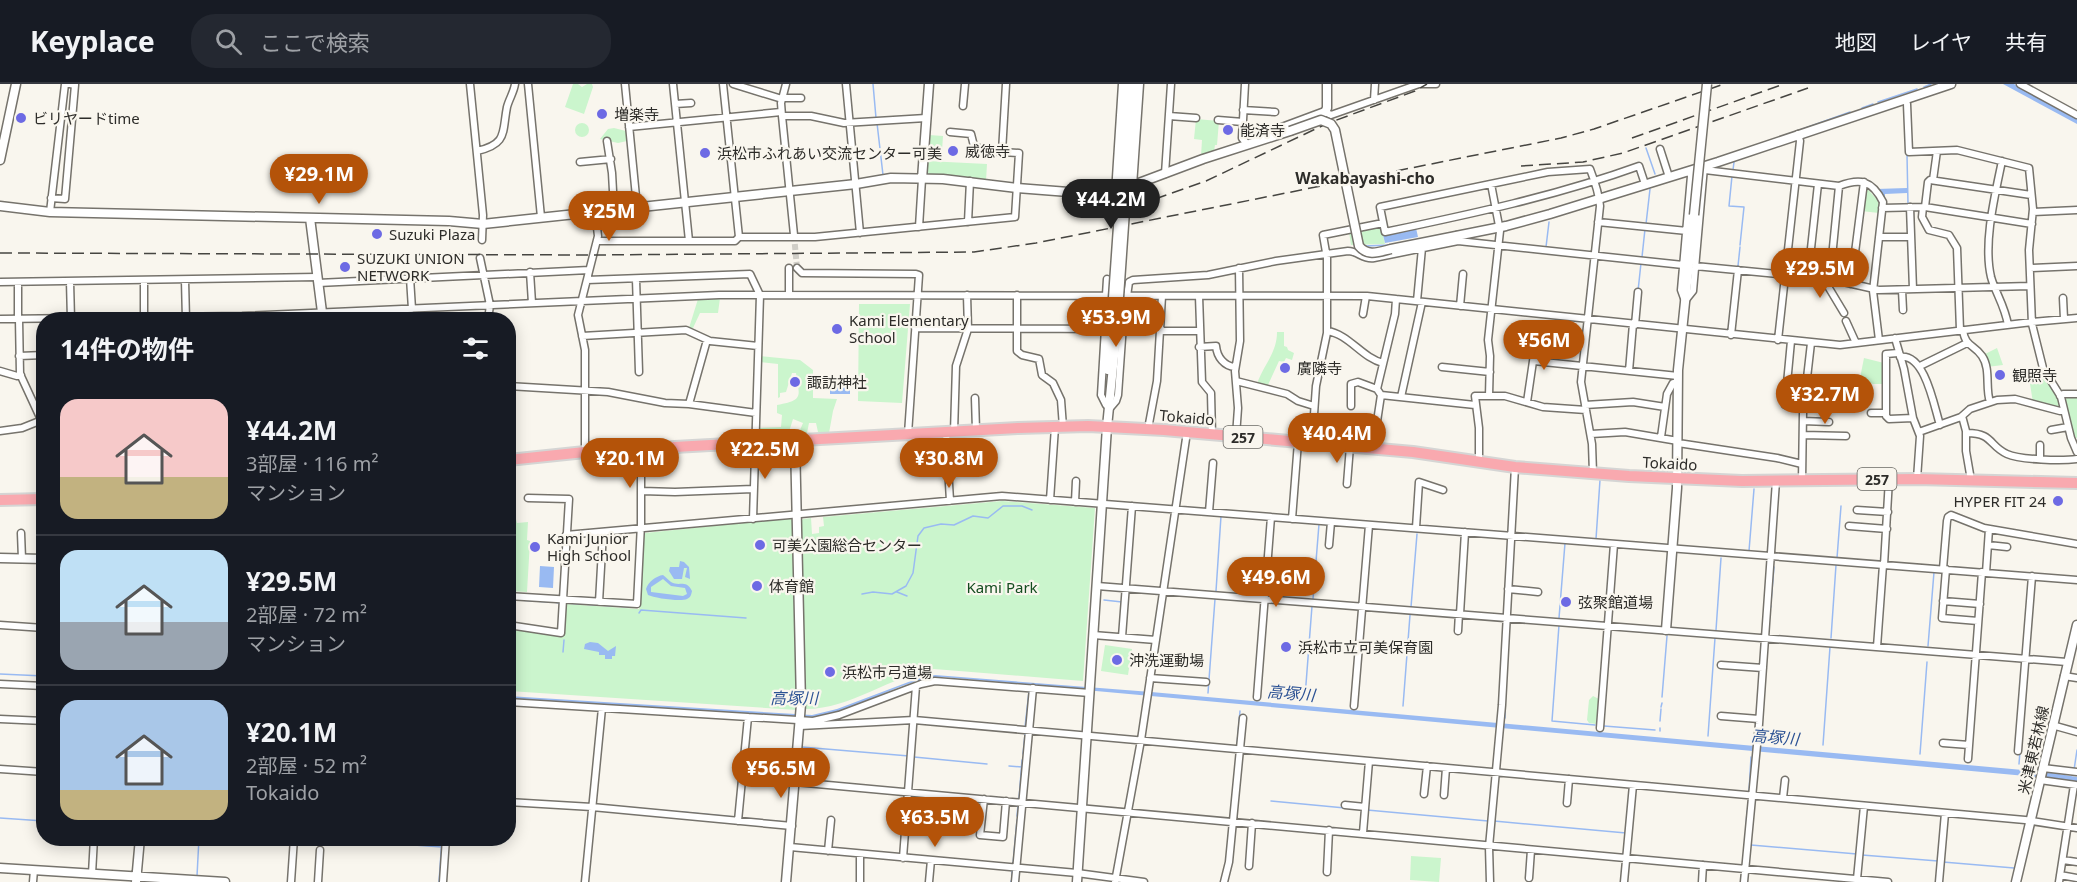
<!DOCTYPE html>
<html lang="ja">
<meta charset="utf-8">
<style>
:root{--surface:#171b24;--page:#242831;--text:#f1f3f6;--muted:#9ea1a6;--line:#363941;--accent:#b45309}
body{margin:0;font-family:"Noto Sans","Noto Sans JP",sans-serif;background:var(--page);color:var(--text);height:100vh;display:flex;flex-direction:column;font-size:22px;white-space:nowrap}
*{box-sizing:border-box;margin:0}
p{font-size:20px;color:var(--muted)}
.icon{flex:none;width:33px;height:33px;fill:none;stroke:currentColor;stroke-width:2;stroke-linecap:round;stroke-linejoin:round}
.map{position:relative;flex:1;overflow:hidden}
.panel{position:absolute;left:36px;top:228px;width:480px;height:534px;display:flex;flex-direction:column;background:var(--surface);border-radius:24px;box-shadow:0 3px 15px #0003}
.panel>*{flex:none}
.price{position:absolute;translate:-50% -51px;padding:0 14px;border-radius:21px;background:var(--accent);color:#fff;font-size:20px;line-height:39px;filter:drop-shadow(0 2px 3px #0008)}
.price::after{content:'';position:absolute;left:50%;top:36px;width:18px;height:14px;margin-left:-9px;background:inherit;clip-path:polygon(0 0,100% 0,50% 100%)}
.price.selected{background:#222;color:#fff}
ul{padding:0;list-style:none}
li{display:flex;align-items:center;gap:18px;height:150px;padding:0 24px}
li+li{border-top:2px solid var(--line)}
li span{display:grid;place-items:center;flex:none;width:168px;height:120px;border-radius:18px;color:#555}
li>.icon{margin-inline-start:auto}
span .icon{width:72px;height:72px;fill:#fffc;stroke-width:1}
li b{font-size:26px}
h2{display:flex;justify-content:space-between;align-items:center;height:72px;padding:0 24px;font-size:26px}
header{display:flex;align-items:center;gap:36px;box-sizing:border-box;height:84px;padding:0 30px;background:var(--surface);border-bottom:2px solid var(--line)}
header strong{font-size:28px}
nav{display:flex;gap:33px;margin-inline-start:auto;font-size:21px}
.search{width:420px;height:54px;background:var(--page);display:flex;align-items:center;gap:15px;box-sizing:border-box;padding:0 21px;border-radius:24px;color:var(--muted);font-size:22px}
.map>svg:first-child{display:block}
.green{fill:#cbf5cd}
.water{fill:#99baf2;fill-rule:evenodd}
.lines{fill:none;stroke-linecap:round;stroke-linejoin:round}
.stream{stroke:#99baf2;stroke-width:1.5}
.street-tunnel{stroke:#d0cec7;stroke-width:6;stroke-dasharray:6 3;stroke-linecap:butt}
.street-casing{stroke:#76736c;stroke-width:9}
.secondary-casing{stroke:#76736c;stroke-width:11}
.highway-casing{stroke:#d5d5d4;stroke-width:14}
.street{stroke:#fff;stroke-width:6}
.secondary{stroke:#fff;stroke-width:8}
.highway{stroke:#f9a9af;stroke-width:10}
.rail{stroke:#464541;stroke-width:1.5;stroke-dasharray:12 6;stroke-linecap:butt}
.secondary-bridge-casing{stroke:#76736c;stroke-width:11;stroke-linecap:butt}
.secondary-bridge{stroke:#fff;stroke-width:8}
.poi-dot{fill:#6d6ae4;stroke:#f9f6ee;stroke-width:2}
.labels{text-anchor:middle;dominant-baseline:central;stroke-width:4.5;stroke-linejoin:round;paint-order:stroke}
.shield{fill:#f9f6ee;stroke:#6a6964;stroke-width:1.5}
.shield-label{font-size:14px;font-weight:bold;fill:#2d2c29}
.poi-label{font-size:15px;fill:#2d2c29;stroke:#f9f6ee;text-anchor:start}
.street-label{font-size:15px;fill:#2d2c29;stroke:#f9f6ee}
.park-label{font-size:15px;fill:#144c1f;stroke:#f9f6ee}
.neighbourhood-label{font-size:16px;font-weight:bold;fill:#2d2c29;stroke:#f9f6ee}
.water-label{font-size:16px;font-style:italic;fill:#2c5294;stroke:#f9f6ee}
</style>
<header>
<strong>Keyplace</strong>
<div class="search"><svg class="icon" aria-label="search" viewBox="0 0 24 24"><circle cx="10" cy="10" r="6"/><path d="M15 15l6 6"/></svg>ここで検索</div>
<nav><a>地図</a><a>レイヤ</a><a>共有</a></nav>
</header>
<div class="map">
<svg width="2077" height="798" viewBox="0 0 2077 798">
<rect width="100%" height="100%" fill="#f9f6ee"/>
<path class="green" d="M573,0H578L582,3L587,0H592L593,3L584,30L565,23Z
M1196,35L1219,37L1217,61H1215L1214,67L1201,72L1202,56L1194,55Z
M575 46a7 7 0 1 1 14 0a7 7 0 1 1-14 0Z
M614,44L626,47L627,57L618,59L600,55L608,45Z
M929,51L943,52L942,67L927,66Z
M927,77L987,80L986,97L928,92L926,90Z
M1865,102L1880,119L1879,129L1861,127Z
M1379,142L1381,143L1385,160L1351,161L1349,148Z
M720,214L718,229H700L693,244H689L698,215Z
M859,220H910L902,319L858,317Z
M1277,248H1284V262L1287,263L1288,266L1294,269L1292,276L1286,274L1284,278L1279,277L1267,303L1257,300C1264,280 1277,269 1277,248Z
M1997,264L2003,281L1987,283L1983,271Z
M760,272L800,276L813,286V314L837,315L833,327L829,349L818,348L816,339H809L807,349L802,350L800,346L803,339L793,335L788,351L758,353L759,344L781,343L782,331L777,329V321C805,316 799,312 796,289H792L786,308L780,309V313L778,314V280L760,278Z
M1864,274L1884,279V298L1882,300H1873L1860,294Z
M2042,285L2059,314L2061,325L2033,319L2028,287Z
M2077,312V354L2073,353L2064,314Z
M1002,417L1095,424L1083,597L934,585C890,592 851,625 806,625L801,437L803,435L811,434L812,450L819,449V443L824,442L823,433Z
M790,434L793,437L797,626L509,607V544L564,552L566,520L639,525L643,451L645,449Z
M516,435L517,439L528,438L527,456L530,457L527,508L509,507V436Z
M1105,561L1132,565L1128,591L1101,587Z
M1593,612L1599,615L1596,640L1589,639L1587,636L1589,616Z
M1411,772L1441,774L1439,798L1410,796Z"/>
<path class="water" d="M2003,0H2014L2077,34V40Z
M1907,104V109L1885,110V114L1876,105Z
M1416,144L1418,153L1385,159L1383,151Z
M830,298H850V310H830Z
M680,477L684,478L689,483L690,495L685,493L687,484H684L682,495H674L669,487L670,483H679Z
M540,482L554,483L553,504L539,503Z
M663,491C666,493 668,496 671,498C679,503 686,495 692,507C691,511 691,513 687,515C681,518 654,514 648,511L646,505C648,498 656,492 663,491ZM663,495L671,502L685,504L687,510L683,512L651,508V503Z
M590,558L598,559L608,567L616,562L615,572H612V575H605V571H599V568L584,565L585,560Z
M935,591L1151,608L2046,688L2077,693V699L2037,693L943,593C897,595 858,629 812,633L509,615L508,612L812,631L837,625L919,594Z"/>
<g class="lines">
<path class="stream" d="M873,0L876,34
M1426,3H1434
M1924,3L1931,0
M1878,18L1917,5
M1862,24L1873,20
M877,39L883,91
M1772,56L1850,28
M1646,64L1655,90
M1907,71L1908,120
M1733,86L1734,78
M1732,92L1729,122L1744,123L1740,161
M1646,140L1650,105
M1365,162L1391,161
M1546,163L1549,138
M1642,173L1645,145
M1738,182L1740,163
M1638,207L1641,179
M1596,455L1600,396
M1749,467L1754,405
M1837,474L1841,422
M1216,507L1221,432
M897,508L907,512
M862,510L873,508L892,510L906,502L913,489L918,452L924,444L941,440L954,441L973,432L988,434L1003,422H1022L1032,426
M508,515L513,516
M1313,515L1319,440
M520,516L549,518
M1104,516L1122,518
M554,518L559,519
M1771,518L1774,483
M566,519L631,523
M1411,523L1417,450
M1770,525L1771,522
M639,529L641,526L746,534
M1559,534L1565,459
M564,546L565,539
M1716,546L1721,474
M1769,547V539
M1831,554L1836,481
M1928,562L1934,488
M563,568L564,556
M0,590L44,592
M1208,609L1215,515
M1305,613L1312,522
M1662,613L1667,552
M1403,622L1410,531
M1661,623L1662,619
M1505,634V626
M1552,637L1559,541
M1552,637L1595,641
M1660,637L1661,625
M1604,642L1655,646
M1025,643L1029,607
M1660,647V644
M1708,652L1715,554
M1761,653L1765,599
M1237,661L1240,627
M1823,661L1830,563
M802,663L909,672
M1023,670L1025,650
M1920,670L1927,578
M914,673L987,680
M2019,680L2020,667
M1009,682L1022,683
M2074,686L2077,666
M1749,708L1751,673
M508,715L528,716
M1019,715L1022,676
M539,717L587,720
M1271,717L1345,724
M599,721L668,727
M1367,726L1488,737
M682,728L733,733
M1017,732L1018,721
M0,734L44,737
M742,734L784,738
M1494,737L1626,749
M316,754L442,763
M1745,760L1747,727
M1751,761L1857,770
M1862,771L1938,777
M1943,778L2014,784
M1013,780L1017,736
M197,792L199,754
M1012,795V787
M439,798L442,754
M1011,798V797"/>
<path class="street-tunnel" d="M794,151L797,184"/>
<g class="street-casing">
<path id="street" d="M470,0L483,131L482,156
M528,0L541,133
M625,0L637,123
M673,0L689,157
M723,0L739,153
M733,0L782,15
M786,0L781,19L782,32L794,151
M846,0L860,149
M1245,0L1242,54L1247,60
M2020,0L2077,31
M782,14H801
M1905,15L1907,20L1909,68L1957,66L2029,84L2033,125L2029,166L2032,240L2043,284L2061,313L2071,354L2077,368
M1374,16L1375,0
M675,20L691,19
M963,22L965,0
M1243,26L1275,28
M1325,28L1331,31L1419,0H1436
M782,32H811L844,39L926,34
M1169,32L1196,34
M1218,36L1243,38
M629,43L781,28
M950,48L971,50L974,62L986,67L1002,68
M607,57L612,89L614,125
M1660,65L1669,93
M477,67C508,60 502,48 507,23C509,15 514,8 515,0
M2002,77C1995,111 1983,159 1991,193C1995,208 2005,222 2008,241
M580,78L611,75
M1705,86L1839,102C1860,94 1872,96 1883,118L1873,207L1879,256
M1689,87L1691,92L1681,206L1685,217L1693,207L1704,83
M1165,90L1171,0
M1933,96L1937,67
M1133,102L1140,0
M1839,102L1829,204L1844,229
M1115,109L1122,0
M51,114L65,115L75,1L70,0
M1910,123L1913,205
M1923,123L1922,133L1929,146L1949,151L1957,164L1960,246
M1925,123L1928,98L1930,96L2031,111
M1882,124L1925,123L2032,140
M50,128L65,0
M2033,128L2077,126
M968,138L970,97
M1598,138L1687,147
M919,143L922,95
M1879,153H1911
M597,157H735L739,153H815L1015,133L1019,69L1002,68L1006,0
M1458,157L1683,181
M480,174L490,221L488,236
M1695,182L1830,195L1879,206L2030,202
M789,184V211
M797,184L802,189L916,190L919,191L908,350
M2030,184L2077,182
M530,188L532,219
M1808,192L1818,100
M410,194L412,225
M636,195L639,288
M144,196V236
M185,196L186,236
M587,196L750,190L760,211L753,435
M70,197L71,236
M0,198L317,193
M18,198V235
M318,199L589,186
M1851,200L1864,98
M1902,206L1903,226
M1017,211V267L1022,271L1039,275L1042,291L1053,299L1061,316L1063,343
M1106,211L1107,195
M1127,212L1129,198L1133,196L1208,191L1276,177L1348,167C1358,167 1363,176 1374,174L1458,157L1457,151
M1199,212L1202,298L1211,309L1212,350
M2063,214L2064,235
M1417,217L1422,164
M1460,222L1463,190
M1124,230L1161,245
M1363,230L1366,212
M0,235L242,232L719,211L1367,212L1840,261L2032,238L2077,234
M19,235L20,290L44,342
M408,236L409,225
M1846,237L1856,259
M1635,241L1638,208
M915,244L1105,245
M1963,246C1965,263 1974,260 1982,272C1991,285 1985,304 1990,318
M1161,247H1199
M1327,247C1349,250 1362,274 1383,279
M1731,251L1738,186
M582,252L686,246L710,257L758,262
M1895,254L1904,285L1913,334L1920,352L1917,395
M1778,256L1800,57L1798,50
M1199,263L1216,262C1217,273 1224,282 1235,283
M1898,269L1886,270V332L1889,335L1913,334
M19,272L44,271
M1900,273C1925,269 1934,322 1940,341
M1534,277L1678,292
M1920,282L1967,259
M1442,283L1490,288
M0,287L17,292L21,291
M1629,287L1633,240
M1236,297L1287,310L1298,317L1314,322
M508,302L608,308L665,319L689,320L756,329
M1381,311L1475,321
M1489,312L1490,272L1488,256L1500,147L1491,100
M2060,312L2063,310H2077
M1401,313L1422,218
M975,314L976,346
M1527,318L1537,250
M689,320L707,256
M1106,321L1101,311L1107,211
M1585,321L1633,318L1665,323
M1785,321L1791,257
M1351,322V300L1358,298L1377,305
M1110,324L1116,317L1118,311L1125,212
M1871,329H1886
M1962,332L1966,347V367L1971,396
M1803,337L1829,338
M1148,345L1157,297L1162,212
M2051,346L2068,343
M0,347L22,344L42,336
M946,348L950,417
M954,348L956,282L968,245L967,211
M1919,348L1961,333L1970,325L1997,316L2015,315L2060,327L2064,326
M1967,349C1993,349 1989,362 2007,370C2020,376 2062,377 2077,375
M1591,350L1625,348L1678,357
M1803,351L1846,352
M1236,352L1238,324L1235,287L1240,257L1239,184
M1661,353L1667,310L1673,299H1678
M1312,359L1316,302L1327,249V174L1323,151L1383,139
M1678,359L1777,374L1802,380
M1373,364L1381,311L1377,305L1395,230L1396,215
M585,368V266L578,231L598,152L595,127
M2040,375V361
M1479,377V344L1475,312H1505L1543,323L1586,326
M1593,389L1592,360L1581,298L1600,122C1599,109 1595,98 1590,85L1548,88L1380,123L1385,148C1471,130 1556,112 1639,82L1645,100
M1802,397L1803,329L1811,259
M1347,400L1350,362
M642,407L675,408L753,405
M1050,416L1055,343
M1075,418L1076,397
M1857,426L1888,428
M1209,428L1213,379
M1292,435L1298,358
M1849,442L1887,445
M1416,444L1419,398L1443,406
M21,449L22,475
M566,451L1002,412L2077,496
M1329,461L1331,438
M1988,461L2007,463
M1884,481L1889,395
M1943,485L1947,437L1948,433L1951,431L1984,444L2077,460
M1946,485L1942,534L1978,537
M1986,489L1989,445
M1097,502L2067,578
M1508,505L1538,508
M508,512L637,520L641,440V365
M1943,517L1980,520
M599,518L603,448
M1460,530L1465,448
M0,541L44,544
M508,541L561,549L569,415L528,414
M1458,547L1459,529
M1093,551L1156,556
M1122,553L1132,422
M1877,563L1883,481
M1721,581L1763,584
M2064,592L2077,594
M1150,594L1206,598
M0,600L44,602
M1257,613L1271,433
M508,618L813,637L839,631L921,600L935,597L1090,609
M1354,622L1369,441
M1721,632L1759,635
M0,635L44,637
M2052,641L2077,648
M800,642L914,636L2025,736L2077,744
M1600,644L1614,460
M1943,659L1969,661
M2018,667L2032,492
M1968,675L1982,488
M2043,684L2077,688
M0,685L44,688
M2040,696L2076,701
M795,698L1888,798
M1424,710L1427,682
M1444,711L1446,684
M1783,714L1785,696
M984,715L980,751L1003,753L1006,717
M508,718L592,723L792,742
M1567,719L1569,695
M1345,721L1365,723
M738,737L748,633
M1363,749L1369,677
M790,763L1077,789L1144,798
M828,767L831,736
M860,770V798
M903,774L916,602
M2063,776L2077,778
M1249,782L1252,739
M1327,788L1329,746
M92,790L94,754
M2060,791L2077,794
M1529,794L1531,766
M1857,795L1864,722
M33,798L34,786
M291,798L294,754
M318,798L320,766
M443,798L446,754
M585,798L602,624
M929,798L931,776
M1015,798L1033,604
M1115,798L1141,656L1187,348
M1224,798L1229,778L1243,634
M1490,798L1489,763L1502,621L1515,383
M1624,798L1633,701
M1702,798L1703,781
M1744,798L1759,640L1776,397
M1939,798L1945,729
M2059,798L2074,701"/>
</g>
<g class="secondary-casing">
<path id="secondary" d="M1282,44L1325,28L1327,24V0
M0,76L16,0
M922,95L929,0
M1127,98L1134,0
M1121,100L1128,0
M0,122L50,128L449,137L483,140L856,100L891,94L943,95L1017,104L1107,111L1203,75L1290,47
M310,134L323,236
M1391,165L1506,142L1550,130L1718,78L1951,0
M1108,286L1111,242
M0,474L44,475
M1666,546L1677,404L1678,286L1694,131
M0,784L225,798
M136,798L140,754
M786,798L801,620L795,357
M1077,798L1107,343L1117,242
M2016,798L2077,541"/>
</g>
<g class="highway-casing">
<path id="highway" d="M508,376L585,368L1018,344L1088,342L1164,346L1413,368L1515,383L1629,392L1742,397L1917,395L2077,399
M0,416L44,415"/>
</g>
<use href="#street" class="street"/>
<use href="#secondary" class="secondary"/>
<use href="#highway" class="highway"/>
<path class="rail" d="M1632,54L1784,0
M1521,82L1583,78L1623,69L1808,4
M1155,115L1206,97L1326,40L1415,7L1427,0
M0,169L593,171L974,168L1036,159L1561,54L1594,45L1724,0"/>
<g class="secondary-bridge-casing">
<path id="secondary-bridge" d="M1290,47L1321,36L1331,40L1335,46L1359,162C1368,173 1379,168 1391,165
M1694,131L1707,0
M1111,242L1121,100
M1117,242L1127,98"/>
</g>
<use href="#secondary-bridge" class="secondary-bridge"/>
</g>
<g class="poi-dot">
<circle cx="602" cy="30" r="6"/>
<circle cx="21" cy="34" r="6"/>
<circle cx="1228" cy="46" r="6"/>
<circle cx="953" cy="67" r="6"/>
<circle cx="705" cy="69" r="6"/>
<circle cx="377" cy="150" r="6"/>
<circle cx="345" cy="183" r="6"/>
<circle cx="837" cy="245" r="6"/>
<circle cx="1285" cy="284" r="6"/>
<circle cx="2000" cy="291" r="6"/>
<circle cx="795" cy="298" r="6"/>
<circle cx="2058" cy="417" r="6"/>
<circle cx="760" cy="461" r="6"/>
<circle cx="535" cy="463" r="6"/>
<circle cx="757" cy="502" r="6"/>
<circle cx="1566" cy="518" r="6"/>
<circle cx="1286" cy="563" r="6"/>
<circle cx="1117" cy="576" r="6"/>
<circle cx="830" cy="588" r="6"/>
</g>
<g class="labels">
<g class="shield">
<rect x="1223.5" y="342" width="39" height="22" rx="4.5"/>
<rect x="1857.5" y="384" width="39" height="22" rx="4.5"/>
</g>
<g class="shield-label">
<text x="1243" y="353">257</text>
<text x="1877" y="395">257</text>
</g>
<g class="poi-label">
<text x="614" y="30">増楽寺</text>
<text x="33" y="34">ビリヤードtime</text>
<text x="1240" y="46">能済寺</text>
<text x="965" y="67">威徳寺</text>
<text x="717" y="69">浜松市ふれあい交流センター可美</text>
<text x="389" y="150">Suzuki Plaza</text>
<text x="357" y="174">SUZUKI UNION<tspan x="357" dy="17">NETWORK</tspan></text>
<text x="849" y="236">Kami Elementary<tspan x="849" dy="17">School</tspan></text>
<text x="1297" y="284">廣隣寺</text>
<text x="2012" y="291">観照寺</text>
<text x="807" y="298">諏訪神社</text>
<text x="2046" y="417" text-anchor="end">HYPER FIT 24</text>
<text x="547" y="454">Kami Junior<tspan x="547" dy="17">High School</tspan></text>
<text x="772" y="461">可美公園総合センター</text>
<text x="769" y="502">体育館</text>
<text x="1578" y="518">弦聚館道場</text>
<text x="1298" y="563">浜松市立可美保育園</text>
<text x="1129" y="576">沖洗運動場</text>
<text x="842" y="588">浜松市弓道場</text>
</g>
<g class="street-label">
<text transform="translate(1187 333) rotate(5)">Tokaido</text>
<text transform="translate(1670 379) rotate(3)">Tokaido</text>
<text transform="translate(2033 666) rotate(-77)">米津東若林線</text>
</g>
<g class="park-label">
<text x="1002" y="503">Kami Park</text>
</g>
<g class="neighbourhood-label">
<text x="1365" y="94">Wakabayashi-cho</text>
</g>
<g class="water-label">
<text transform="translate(1291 609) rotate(5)">高塚川</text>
<text x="794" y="614">高塚川</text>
<text transform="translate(1775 653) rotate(5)">高塚川</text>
</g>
</g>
</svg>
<b class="price" style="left:319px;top:121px">¥29.1M</b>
<b class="price selected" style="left:1111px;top:146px">¥44.2M</b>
<b class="price" style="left:609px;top:158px">¥25M</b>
<b class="price" style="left:1820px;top:215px">¥29.5M</b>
<b class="price" style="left:1116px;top:264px">¥53.9M</b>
<b class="price" style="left:1544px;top:287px">¥56M</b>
<b class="price" style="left:1825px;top:341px">¥32.7M</b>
<b class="price" style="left:1337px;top:380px">¥40.4M</b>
<b class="price" style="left:765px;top:396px">¥22.5M</b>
<b class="price" style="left:630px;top:405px">¥20.1M</b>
<b class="price" style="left:949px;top:405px">¥30.8M</b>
<b class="price" style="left:1276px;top:524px">¥49.6M</b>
<b class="price" style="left:781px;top:715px">¥56.5M</b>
<b class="price" style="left:935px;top:764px">¥63.5M</b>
<section class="panel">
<h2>14件の物件<svg class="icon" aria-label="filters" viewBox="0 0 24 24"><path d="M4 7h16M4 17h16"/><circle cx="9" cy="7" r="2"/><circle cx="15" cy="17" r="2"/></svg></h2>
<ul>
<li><span style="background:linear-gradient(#f6c9c9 65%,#c2b280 0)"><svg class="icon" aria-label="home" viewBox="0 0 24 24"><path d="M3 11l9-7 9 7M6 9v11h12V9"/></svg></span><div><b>¥44.2M</b><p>3部屋 · 116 m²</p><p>マンション</p></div></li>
<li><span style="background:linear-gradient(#bfe0f5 60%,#9aa5b1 0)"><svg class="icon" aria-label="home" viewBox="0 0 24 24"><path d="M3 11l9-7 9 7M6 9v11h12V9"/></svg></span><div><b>¥29.5M</b><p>2部屋 · 72 m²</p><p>マンション</p></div></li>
<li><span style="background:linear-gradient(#a9c7e8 75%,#c2b280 0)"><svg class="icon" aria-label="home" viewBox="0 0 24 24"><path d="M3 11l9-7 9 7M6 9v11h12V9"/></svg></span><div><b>¥20.1M</b><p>2部屋 · 52 m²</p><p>Tokaido</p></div></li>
</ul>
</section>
</div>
